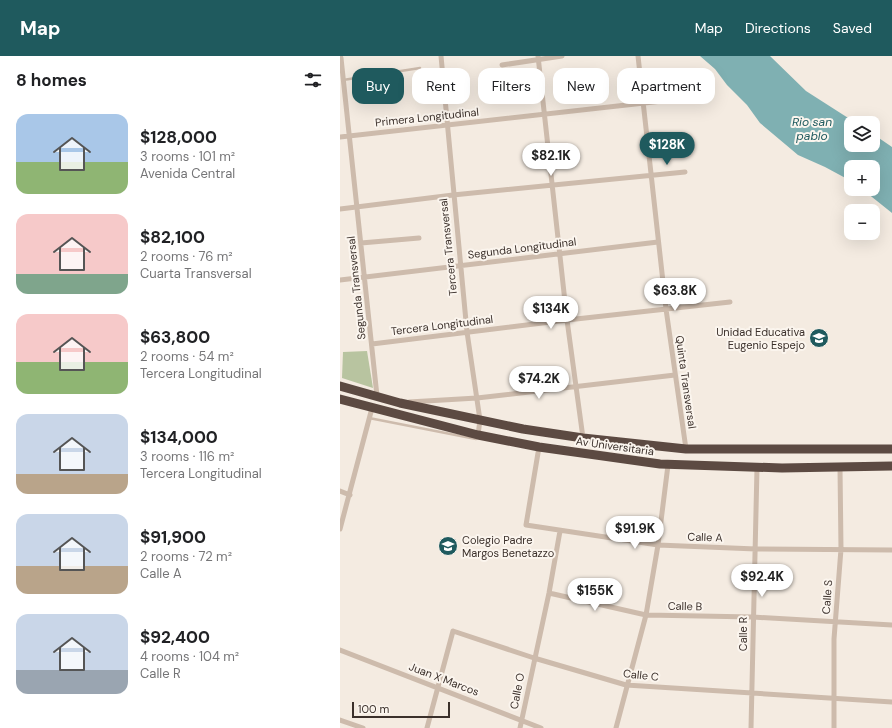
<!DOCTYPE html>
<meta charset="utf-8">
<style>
:root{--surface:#fff;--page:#f6f6f6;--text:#202124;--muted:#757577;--accent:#1f5a5e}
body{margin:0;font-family:"DM Sans",sans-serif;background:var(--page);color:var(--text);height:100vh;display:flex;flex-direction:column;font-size:15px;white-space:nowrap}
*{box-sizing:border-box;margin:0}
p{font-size:13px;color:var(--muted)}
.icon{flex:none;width:22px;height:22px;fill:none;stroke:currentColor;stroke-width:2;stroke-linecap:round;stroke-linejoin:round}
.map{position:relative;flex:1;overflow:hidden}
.sheet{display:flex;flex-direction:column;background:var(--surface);width:340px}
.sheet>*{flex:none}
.banner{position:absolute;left:12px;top:12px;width:380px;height:36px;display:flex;gap:8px}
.buttons{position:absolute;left:504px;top:60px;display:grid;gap:8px}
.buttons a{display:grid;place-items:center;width:36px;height:36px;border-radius:8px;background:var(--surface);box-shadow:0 4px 16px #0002;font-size:20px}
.scale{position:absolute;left:12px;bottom:10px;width:98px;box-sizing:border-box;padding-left:4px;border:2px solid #3b302b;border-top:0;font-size:11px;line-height:14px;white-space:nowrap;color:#3b302b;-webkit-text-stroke:3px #fbf5ee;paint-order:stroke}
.price{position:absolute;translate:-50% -34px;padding:0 9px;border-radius:14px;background:#fff;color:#222;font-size:13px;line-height:26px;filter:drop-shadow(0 1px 2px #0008)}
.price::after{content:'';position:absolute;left:50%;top:24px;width:12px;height:9px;margin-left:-6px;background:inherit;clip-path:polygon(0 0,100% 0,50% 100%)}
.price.current{background:var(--accent);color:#fff}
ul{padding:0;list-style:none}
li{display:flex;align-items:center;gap:12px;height:100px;padding:0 16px}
li span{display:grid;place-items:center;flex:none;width:112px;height:80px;border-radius:12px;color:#555}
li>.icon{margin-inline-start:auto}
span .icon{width:48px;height:48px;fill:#fffc;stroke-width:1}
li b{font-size:17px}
h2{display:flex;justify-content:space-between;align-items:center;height:48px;padding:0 16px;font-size:17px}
.tag{padding:0 14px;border-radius:12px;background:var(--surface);box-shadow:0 4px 16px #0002;font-size:14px;line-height:36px}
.tag.current{background:var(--accent);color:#fff}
header{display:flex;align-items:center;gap:24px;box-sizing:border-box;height:56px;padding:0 20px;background:var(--accent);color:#fff}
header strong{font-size:19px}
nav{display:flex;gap:22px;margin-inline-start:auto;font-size:14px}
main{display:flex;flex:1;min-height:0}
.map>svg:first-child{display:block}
.green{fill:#b8c4a0}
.water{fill:#7fb0b2}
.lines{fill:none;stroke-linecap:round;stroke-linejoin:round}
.lane{stroke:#cdbbac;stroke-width:2.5}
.street{stroke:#cdbbac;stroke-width:5}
.highway{stroke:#5c4a42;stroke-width:9}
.labels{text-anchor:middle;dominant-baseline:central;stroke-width:4;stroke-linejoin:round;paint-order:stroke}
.street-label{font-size:11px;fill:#3b302b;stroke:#fbf5ee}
.poi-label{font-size:11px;fill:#3b302b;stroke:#fbf5ee;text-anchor:end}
.water-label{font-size:12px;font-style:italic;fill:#1f5a5e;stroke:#fbf5ee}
</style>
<header>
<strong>Map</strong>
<nav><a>Map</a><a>Directions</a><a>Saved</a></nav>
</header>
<main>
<section class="sheet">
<h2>8 homes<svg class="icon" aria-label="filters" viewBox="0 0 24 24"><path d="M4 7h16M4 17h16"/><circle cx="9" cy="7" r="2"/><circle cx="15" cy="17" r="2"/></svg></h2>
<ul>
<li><span style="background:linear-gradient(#a9c7e8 60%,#8fb573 0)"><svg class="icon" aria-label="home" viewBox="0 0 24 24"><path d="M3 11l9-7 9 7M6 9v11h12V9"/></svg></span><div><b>$128,000</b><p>3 rooms · 101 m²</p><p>Avenida Central</p></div></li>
<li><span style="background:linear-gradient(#f6c9c9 75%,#7fa58c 0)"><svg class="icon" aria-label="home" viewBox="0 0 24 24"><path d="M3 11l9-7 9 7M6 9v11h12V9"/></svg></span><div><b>$82,100</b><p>2 rooms · 76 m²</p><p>Cuarta Transversal</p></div></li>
<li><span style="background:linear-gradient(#f6c9c9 60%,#8fb573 0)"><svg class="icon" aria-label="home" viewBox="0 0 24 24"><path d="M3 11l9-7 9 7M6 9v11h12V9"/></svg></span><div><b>$63,800</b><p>2 rooms · 54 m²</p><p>Tercera Longitudinal</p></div></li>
<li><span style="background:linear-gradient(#c9d6e8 75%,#b9a48a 0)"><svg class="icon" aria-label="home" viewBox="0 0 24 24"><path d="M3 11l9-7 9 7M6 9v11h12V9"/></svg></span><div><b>$134,000</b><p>3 rooms · 116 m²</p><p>Tercera Longitudinal</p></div></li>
<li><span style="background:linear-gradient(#c9d6e8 65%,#b9a48a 0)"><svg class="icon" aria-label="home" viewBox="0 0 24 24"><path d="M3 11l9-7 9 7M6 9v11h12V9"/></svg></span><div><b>$91,900</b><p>2 rooms · 72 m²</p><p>Calle A</p></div></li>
<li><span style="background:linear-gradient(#c9d6e8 70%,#9aa5b1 0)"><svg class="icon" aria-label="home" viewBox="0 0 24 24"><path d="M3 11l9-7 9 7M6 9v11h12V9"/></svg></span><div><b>$92,400</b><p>4 rooms · 104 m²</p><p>Calle R</p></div></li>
</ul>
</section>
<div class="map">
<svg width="552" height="672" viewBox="0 0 552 672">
<rect width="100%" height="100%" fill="#f4ebe1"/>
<path class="green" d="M27,295L33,332L2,322L3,296Z"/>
<path class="water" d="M360,0H430L466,35L516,67H511V89H533V78L552,91V157L522,133H533V111H511V125L485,111L458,99L420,67L407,49L387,29L375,13Z"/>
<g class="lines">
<path class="lane" d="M3,24L80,12
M29,362L136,383"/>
<path class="street" d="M101,0L127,276L140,364L138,379
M198,0L227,264L243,382
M298,0L326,253L346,393
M1,2L37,340
M162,9L222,0
M0,81L367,40
M0,153L113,139L345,116
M21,187L79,182
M0,224L318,186
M32,288L227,264L390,246
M69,346L137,342L335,319
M199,391L186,469L318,489L416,493L552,494
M0,435L10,439
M0,473L32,352
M209,537L306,559L413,561L552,569
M0,594L201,672
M0,664L23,672
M87,672L113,575L194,602L286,629L552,646
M180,672L209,537L220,475
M276,672L306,559L318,489L328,409
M411,672L417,412
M494,672V583L501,493L500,412"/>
<path class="highway" d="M0,330L60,347L183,373L243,382L346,393H552
M0,343L138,379L199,391L320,408L442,412L552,410"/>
</g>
<defs>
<g id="school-disc" transform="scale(1)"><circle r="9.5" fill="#1f5a5e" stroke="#fbf5ee"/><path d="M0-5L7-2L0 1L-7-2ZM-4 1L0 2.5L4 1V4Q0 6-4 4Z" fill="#fff"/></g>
</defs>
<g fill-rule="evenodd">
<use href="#school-disc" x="479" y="282"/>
<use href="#school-disc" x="108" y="490"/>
</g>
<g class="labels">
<g class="street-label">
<text transform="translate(87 61) rotate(-6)">Primera Longitudinal</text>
<text transform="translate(108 191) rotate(-96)">Tercera Transversal</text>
<text transform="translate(182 192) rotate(-7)">Segunda Longitudinal</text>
<text transform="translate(16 232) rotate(-96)">Segunda Transversal</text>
<text transform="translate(102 269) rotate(-7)">Tercera Longitudinal</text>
<text transform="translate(346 326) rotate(82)">Quinta Transversal</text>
<text transform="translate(275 390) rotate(8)">Av Universitaria</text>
<text transform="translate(365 481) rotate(2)">Calle A</text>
<text transform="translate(487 541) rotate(-86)">Calle S</text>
<text transform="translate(345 550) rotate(1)">Calle B</text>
<text transform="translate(403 578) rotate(-90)">Calle R</text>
<text transform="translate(301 619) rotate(6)">Calle C</text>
<text transform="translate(104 623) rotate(21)">Juan X Marcos</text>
<text transform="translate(177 635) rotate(-79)">Calle O</text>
</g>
<g class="poi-label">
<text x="465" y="276">Unidad Educativa<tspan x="465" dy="13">Eugenio Espejo</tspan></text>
<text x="122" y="484" text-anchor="start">Colegio Padre<tspan x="122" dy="13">Margos Benetazzo</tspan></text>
</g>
<g class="water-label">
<text x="472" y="66">Rio san<tspan x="472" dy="14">pablo</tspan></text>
</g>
</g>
</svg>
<div class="buttons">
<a><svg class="icon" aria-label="layers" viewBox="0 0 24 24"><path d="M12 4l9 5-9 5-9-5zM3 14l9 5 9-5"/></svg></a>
<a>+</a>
<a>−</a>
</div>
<div class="scale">100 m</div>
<b class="price current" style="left:327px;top:110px">$128K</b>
<b class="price" style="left:211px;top:121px">$82.1K</b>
<b class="price" style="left:335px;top:256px">$63.8K</b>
<b class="price" style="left:211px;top:274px">$134K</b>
<b class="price" style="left:199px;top:344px">$74.2K</b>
<b class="price" style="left:295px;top:494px">$91.9K</b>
<b class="price" style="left:422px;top:542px">$92.4K</b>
<b class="price" style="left:255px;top:556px">$155K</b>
<div class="banner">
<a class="tag current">Buy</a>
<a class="tag">Rent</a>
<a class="tag">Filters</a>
<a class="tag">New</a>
<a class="tag">Apartment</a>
</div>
</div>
</main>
